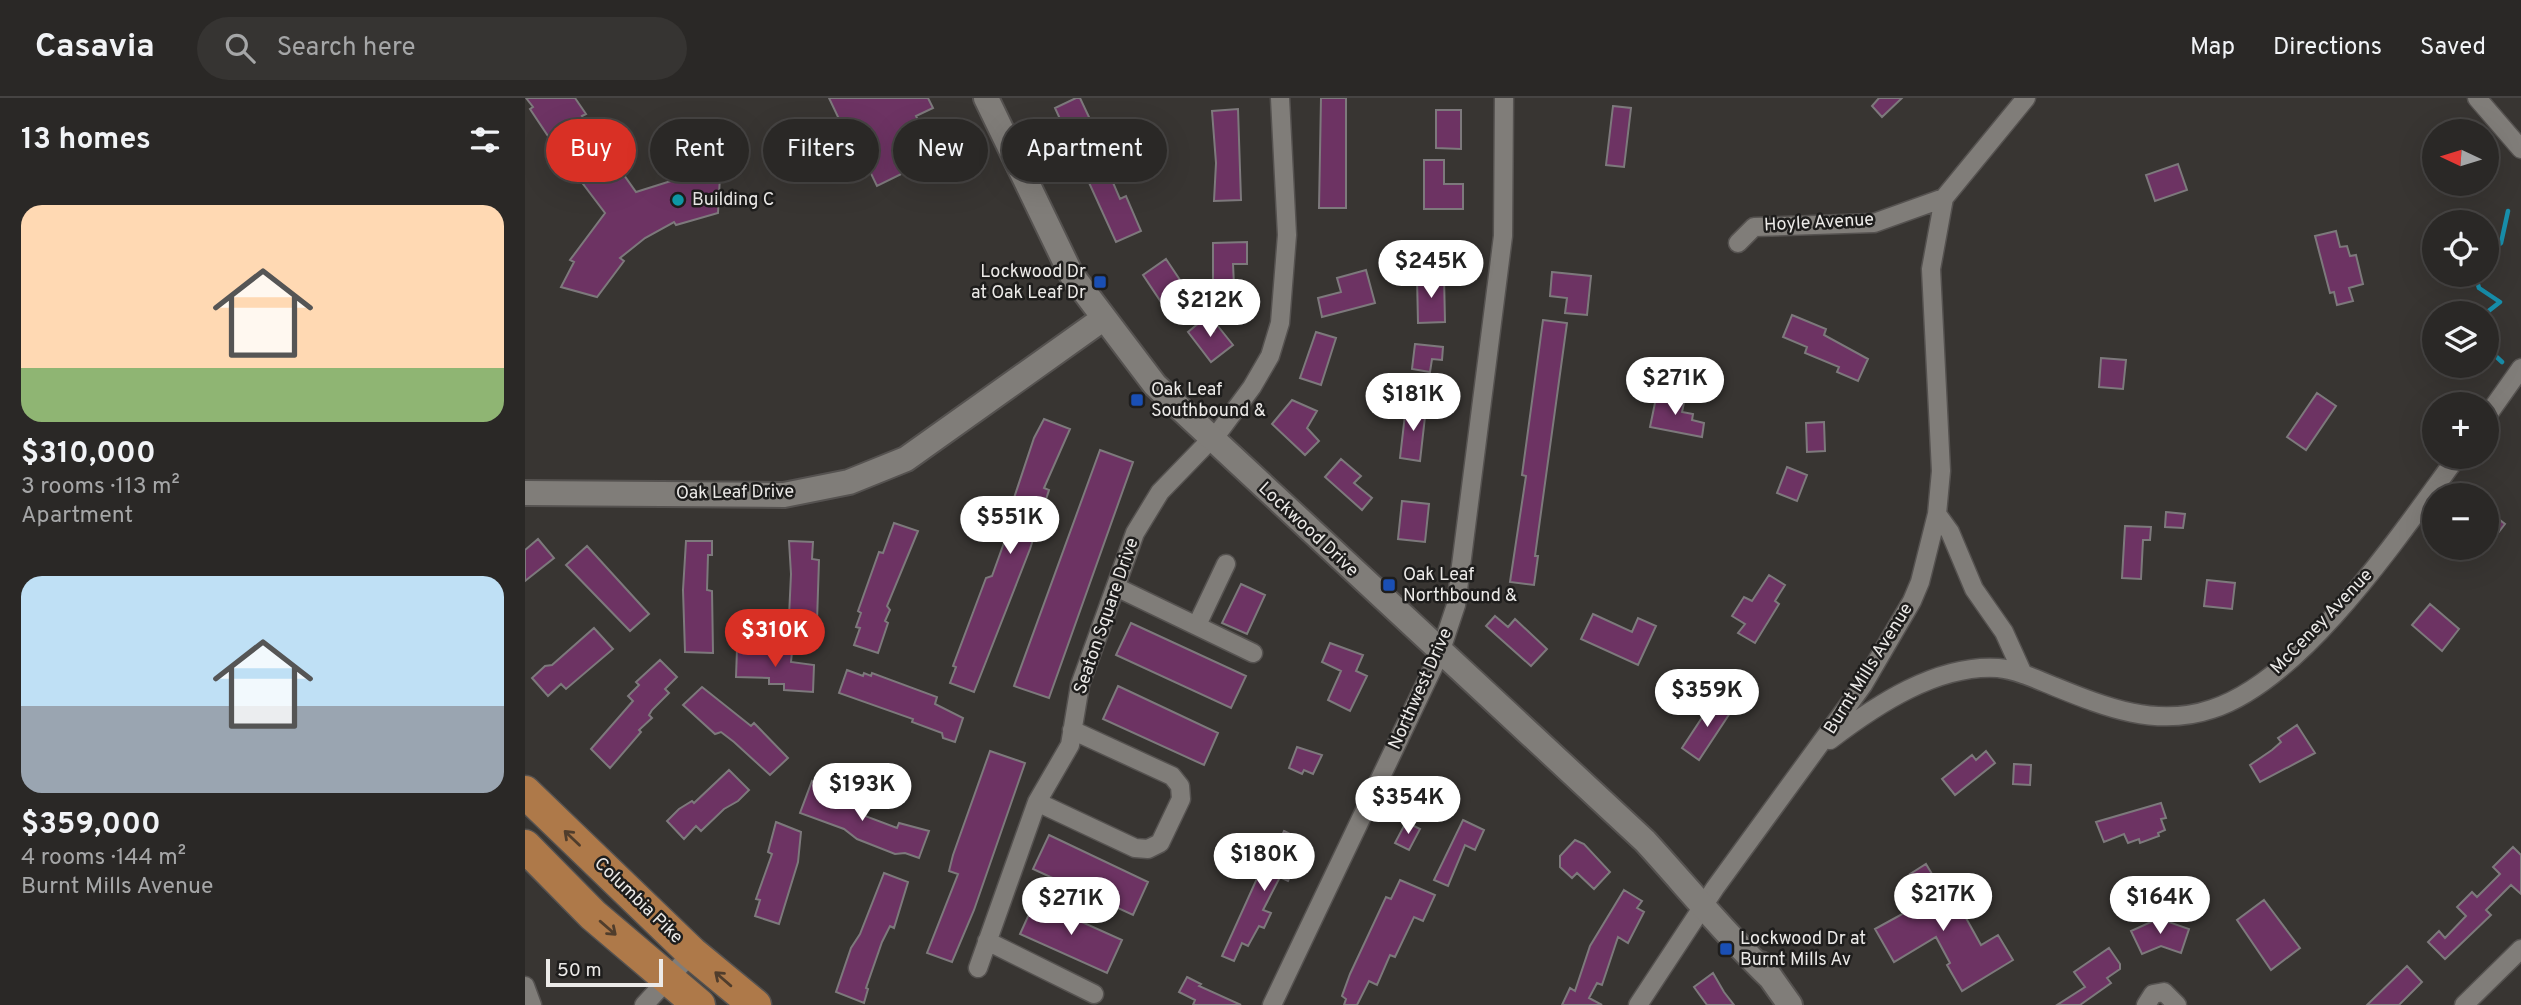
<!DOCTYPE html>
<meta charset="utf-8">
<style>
:root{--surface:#2a2826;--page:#363432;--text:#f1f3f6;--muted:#a5a6a7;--line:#464443;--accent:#d93025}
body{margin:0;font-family:Overpass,sans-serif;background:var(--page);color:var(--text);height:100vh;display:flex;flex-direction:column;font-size:26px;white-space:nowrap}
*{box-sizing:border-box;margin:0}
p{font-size:23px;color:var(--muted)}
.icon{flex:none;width:38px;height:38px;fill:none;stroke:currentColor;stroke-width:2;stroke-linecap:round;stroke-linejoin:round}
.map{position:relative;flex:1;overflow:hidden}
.drawer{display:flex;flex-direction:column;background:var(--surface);width:525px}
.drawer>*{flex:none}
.guide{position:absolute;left:21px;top:21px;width:665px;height:63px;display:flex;gap:14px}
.needle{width:46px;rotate:274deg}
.buttons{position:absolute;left:1897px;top:21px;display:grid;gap:14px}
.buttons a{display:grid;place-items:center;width:77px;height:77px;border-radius:50%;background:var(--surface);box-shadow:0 7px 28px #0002,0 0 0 2px var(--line);font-size:35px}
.scale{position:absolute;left:21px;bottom:18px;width:117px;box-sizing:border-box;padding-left:7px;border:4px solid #eceae8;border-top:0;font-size:19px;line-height:24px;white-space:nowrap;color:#eceae8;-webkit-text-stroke:5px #1e1d1c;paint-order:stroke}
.price{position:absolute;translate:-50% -60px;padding:0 16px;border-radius:24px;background:#fff;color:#222;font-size:23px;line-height:46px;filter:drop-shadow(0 2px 4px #0008)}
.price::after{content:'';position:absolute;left:50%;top:42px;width:21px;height:16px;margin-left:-10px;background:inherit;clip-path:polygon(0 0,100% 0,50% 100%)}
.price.current{background:var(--accent);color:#fff}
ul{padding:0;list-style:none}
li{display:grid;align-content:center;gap:14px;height:371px;padding:0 21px}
li span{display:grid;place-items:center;height:217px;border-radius:21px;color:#555}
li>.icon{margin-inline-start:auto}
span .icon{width:126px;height:126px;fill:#fffc;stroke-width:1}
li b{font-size:30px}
h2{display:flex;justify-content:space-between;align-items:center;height:84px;padding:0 21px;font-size:30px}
.pill{padding:0 24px;border-radius:32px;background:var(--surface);box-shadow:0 7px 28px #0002,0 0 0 2px var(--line);font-size:24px;line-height:63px}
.pill.current{background:var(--accent);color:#fff}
header{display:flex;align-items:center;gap:42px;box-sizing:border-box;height:98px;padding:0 35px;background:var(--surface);border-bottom:2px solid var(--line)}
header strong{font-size:33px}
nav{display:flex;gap:38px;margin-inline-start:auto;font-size:24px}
.search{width:490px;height:63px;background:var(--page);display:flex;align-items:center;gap:18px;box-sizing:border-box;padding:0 24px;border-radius:38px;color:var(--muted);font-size:26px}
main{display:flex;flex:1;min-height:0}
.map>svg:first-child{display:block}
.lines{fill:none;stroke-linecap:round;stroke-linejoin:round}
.stream{stroke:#188fac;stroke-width:4.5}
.building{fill:#6d3363;stroke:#7d797c;stroke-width:2}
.street-casing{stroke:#555250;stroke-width:21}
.secondary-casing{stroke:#555250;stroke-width:28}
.highway-casing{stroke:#555250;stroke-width:35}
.street{stroke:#807d79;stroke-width:18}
.secondary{stroke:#807d79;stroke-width:24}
.highway{stroke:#ae7949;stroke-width:32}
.oneway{stroke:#503d2c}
.culture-dot{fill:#0f9aa8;stroke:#1e1d1c;stroke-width:2.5}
.transit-dot{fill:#1a4fb4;stroke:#1e1d1c;stroke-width:2.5}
.labels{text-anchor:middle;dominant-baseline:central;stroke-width:5;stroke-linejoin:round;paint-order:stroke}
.poi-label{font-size:18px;fill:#eceae8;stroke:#1e1d1c;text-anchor:start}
.street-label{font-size:18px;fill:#eceae8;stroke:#1e1d1c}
</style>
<header>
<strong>Casavia</strong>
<div class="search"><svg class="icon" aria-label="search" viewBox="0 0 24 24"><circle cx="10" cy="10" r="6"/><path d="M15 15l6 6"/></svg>Search here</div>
<nav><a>Map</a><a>Directions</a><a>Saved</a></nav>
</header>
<main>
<section class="drawer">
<h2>13 homes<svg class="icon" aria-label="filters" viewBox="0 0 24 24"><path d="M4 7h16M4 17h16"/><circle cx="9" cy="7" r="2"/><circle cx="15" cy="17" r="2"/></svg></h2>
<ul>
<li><span style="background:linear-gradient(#ffd9b3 75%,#8fb573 0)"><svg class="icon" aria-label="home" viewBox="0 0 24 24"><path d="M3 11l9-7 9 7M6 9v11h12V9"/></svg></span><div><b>$310,000</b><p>3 rooms · 113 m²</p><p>Apartment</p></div></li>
<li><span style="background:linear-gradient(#bfe0f5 60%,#9aa5b1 0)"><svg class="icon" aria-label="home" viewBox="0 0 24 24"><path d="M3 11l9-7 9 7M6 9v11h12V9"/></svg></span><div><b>$359,000</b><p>4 rooms · 144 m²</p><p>Burnt Mills Avenue</p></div></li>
</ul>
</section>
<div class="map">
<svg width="1996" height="907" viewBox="0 0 1996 907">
<rect width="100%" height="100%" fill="#383532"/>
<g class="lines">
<path class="stream" d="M1962,154L1976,145L1983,113
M1950,177L1954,190L1975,204L1961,215
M1962,250L1977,264"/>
</g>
<path class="building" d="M1,0H50L61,16L57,18L78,48L82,45L102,74L99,77L111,94L168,76L169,81L195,78L193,115L151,127L149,124L120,140L95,160L99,163L72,199L36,189L49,164L45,162L80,115L46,70L49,68L29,38L25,41L5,11L8,9Z
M304,0H403L408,10L391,18L411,59L352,88L328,38L323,40Z
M551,0H555L572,36L568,38L595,101L601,98L616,133L591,144L530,10Z
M796,0H821V110H794Z
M1354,0H1377L1357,19L1347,8Z
M1088,8L1106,10L1099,69L1081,67Z
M713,11L716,102L689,103L691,65L687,13Z
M911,12H936V51L911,50Z
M899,62H919V86H938V111H899Z
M1653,66L1662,92L1630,103L1621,77Z
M1811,133L1815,149L1822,148L1825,158L1831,157L1838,186L1824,190L1828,203L1812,207L1809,194L1805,195L1790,138Z
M722,144V166H708L709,187H688V145Z
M641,161L665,197L642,213L618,177Z
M841,172L850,205L797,219L793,200L816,194L812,180Z
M1027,174L1066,178L1062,217L1040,215L1042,200L1025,198Z
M919,178L920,224L893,225L892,179Z
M1267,217L1301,231L1299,237L1343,261L1333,283L1312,274L1314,269L1280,255L1282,249L1258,239Z
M680,220L689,232L688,222L708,247L686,264L663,234Z
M1018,222L1042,225L1010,458H1013L1009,487L985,484L1001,378L997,377Z
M791,234L811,240L796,287L775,280Z
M890,246L918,249L917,262L907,261L905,274L887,271Z
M1576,260L1601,262L1598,291L1574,289Z
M1792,295L1811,308L1781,352L1762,339Z
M1143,296L1160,300L1157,314L1168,316L1167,322L1179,325L1177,339L1125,329L1131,300L1141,302Z
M767,302L792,313L782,330L794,343L780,357L747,326Z
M881,308L901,310L895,363L875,360Z
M519,321L545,331L519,390L524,392L505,451L449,594L425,585L431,569L428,568L461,480L467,478L480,442L481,424L509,340Z
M1299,324L1300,353L1282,354L1281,325Z
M575,352L608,364L524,600L489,588Z
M816,361L836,378L829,385L847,400L837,412L800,379Z
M1262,369L1282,377L1272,403L1252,395Z
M877,403L904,406L900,444L873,441Z
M1962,412L1980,426L1962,449Z
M1641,414L1660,416L1658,430L1640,429Z
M369,425L393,433L362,508L365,512L360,523L363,525L353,555L329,547L335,530L331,529L336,515L333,513L354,454L358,455Z
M1600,428L1626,429L1625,442H1618L1616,481L1597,480Z
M13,441L29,460L0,483V452Z
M161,443H187V457H183L182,492L187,493L188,555L160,554L158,492Z
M264,443L288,444L287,461L294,462L292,523H288V540H263L266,476Z
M62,448L124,516L105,533L41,467Z
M1244,477L1260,487L1250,503L1254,506L1230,545L1213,535L1220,526L1207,518L1219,499L1227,503Z
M1682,482L1710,485L1707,511L1679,508Z
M716,486L740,497L722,536L697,525Z
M1905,506L1934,531L1917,553L1887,527Z
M1068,516L1107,534L1113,520L1131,528L1113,567L1056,541Z
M970,518L983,529L990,521L1022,551L1006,568L961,528Z
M606,525L721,578L706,610L591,557Z
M69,530L88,551L41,591L36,586L23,598L7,580L20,568L27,567Z
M805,545L838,557L831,573L842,578L825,613L803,602L816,573L797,564Z
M212,551L267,554L266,564L289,567L288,594L259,592V586H244V580L211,579Z
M135,562L152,579L140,591L144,595L127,612L124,617L127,620L114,632L116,634L85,670L66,651L108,603L103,598L114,587L111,584Z
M322,572L338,578L339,575L346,578L347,575L412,599L410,606L438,620L430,644L418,640L417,635L387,624L388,621L314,595Z
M593,588L693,635L679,667L578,621Z
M177,589L226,628L229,625L263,660L245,677L209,644L196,634L190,636L158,607Z
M1190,600L1207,612L1174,662L1157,650Z
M1772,627L1790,655L1735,684L1725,667L1747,652L1756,644L1753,640Z
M772,649L797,657L788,676L779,672L777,676L764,670Z
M465,653L500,665L449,812L427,864L402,855L433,776L424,773L428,757Z
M1461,653L1470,665L1430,697L1417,681L1447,657L1451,662Z
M1489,666L1506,667L1505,687L1488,686Z
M204,672L224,692L213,703L199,711L176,733L171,728L159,741L142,723L154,711L167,703L169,705Z
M287,683L314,697L312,702L342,713L340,718L372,730L374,725L404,733L394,760L380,755L370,756L332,741L319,731L275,715Z
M1636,705L1641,720L1636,721L1640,732L1633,735L1634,738L1615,745L1614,741L1603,745L1599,736L1579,744L1571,724Z
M938,722L959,732L950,752L940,747L923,788L909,782Z
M251,724L276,734L273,764L254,826L230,818L235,802L231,801L247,756L243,754Z
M881,724L895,731L884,752L870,745Z
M759,733L781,744L763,783L755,779L738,812L746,815L739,830L734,828L723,848L717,845L709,863L697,858L734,776L739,778Z
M524,737L623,784L608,817L508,771Z
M1050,742L1059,746L1085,774L1069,791L1052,775L1047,780L1035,769V758Z
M1988,749L1996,757V796L1986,787L1961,812L1966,817L1920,861L1903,844L1914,833L1920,840L1941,818L1932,809L1947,794L1952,799L1975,776L1968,769Z
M1401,766L1413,786L1420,782L1456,847L1473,837L1488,862L1437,893L1422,867L1425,865L1411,839L1369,864L1350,831L1392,808L1387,801L1396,794L1385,776Z
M359,775L383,784L369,830L365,828L357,844L341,890L343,891L339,905L311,894L326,850L335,836Z
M875,782L910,797L898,823L889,819L870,859L865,857L852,887L844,883L832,907H819L821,901L817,898L825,876L861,799L866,801Z
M1099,792L1117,803L1112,810L1119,814L1103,845L1093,839L1077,887L1072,885L1064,900L1077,907H1037L1045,890L1050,893L1065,848Z
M1739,802L1775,850L1746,872L1712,822Z
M510,803L597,842L582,875L495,836Z
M1628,823H1641L1664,831L1656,855L1636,848L1617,856L1606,833Z
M1584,850L1595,866V871L1582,880L1586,885L1555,907H1532L1560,889L1549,874Z
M1882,868L1897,884L1874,907H1842Z
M1188,875L1199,894L1209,907H1182L1169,889Z
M662,879L676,886L674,888L716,907H668L670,902L654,894Z"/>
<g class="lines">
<g class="street-casing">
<path id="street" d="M1952,0L1996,51
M1213,145L1229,129L1349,125L1419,100
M1962,318L1996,270
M1412,416L1425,434L1449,491L1479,534L1498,576
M591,489L728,555
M672,527L701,466
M1305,642C1351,607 1412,566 1473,570C1492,572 1511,581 1528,588C1580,609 1631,630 1687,611C1778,582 1876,435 1932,359
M512,704L610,750L623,751L635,745L656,701L655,688L647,678L547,632
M462,843L569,896
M453,870L512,704L545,647L555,587L610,435L635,394L696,331L727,289L745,258L755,225L762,137L755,0
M0,888L7,907
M119,907L167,855
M747,907L915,555L931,507L978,138L979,0
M1113,907L1190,790L1338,587L1387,503L1395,484L1412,416L1416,373L1406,171L1419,100L1501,0
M1621,907L1628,896L1639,894L1652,907
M1939,907L1996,851"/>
</g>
<g class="secondary-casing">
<path id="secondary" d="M461,0L546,176L630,287L1120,743C1162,789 1201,837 1246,880
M0,395L259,397L324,384L381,361L579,220
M1236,866L1265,907"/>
</g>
<g class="highway-casing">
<path id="highway" d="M0,694L167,855L230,907
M0,748L68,817L174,907"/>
</g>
<use href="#street" class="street"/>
<use href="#secondary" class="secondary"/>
<use href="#highway" class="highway"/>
</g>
<defs><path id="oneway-shaft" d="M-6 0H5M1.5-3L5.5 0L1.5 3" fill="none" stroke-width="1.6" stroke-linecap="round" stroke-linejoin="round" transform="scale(1.75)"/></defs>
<g class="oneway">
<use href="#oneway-shaft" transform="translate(47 740) rotate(-136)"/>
<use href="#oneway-shaft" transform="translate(83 830) rotate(41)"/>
<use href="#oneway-shaft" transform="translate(198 881) rotate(-139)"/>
</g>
<circle class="culture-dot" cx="153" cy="102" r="7"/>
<g class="transit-dot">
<rect x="568" y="177" width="14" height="14" rx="3.5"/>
<rect x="605" y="295" width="14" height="14" rx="3.5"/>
<rect x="857" y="480" width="14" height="14" rx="3.5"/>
<rect x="1194" y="844" width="14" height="14" rx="3.5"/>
</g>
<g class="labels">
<g class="poi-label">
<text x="167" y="102">Building C</text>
<text x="561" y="174" text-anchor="end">Lockwood Dr<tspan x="561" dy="21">at Oak Leaf Dr</tspan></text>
<text x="626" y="292">Oak Leaf<tspan x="626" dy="21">Southbound &amp;</tspan></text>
<text x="878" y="477">Oak Leaf<tspan x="878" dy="21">Northbound &amp;</tspan></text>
<text x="1215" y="841">Lockwood Dr at<tspan x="1215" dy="21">Burnt Mills Av</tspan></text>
</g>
<g class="street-label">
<text transform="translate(1294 125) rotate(-3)">Hoyle Avenue</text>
<text transform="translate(210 395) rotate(-1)">Oak Leaf Drive</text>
<text transform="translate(783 432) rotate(43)">Lockwood Drive</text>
<text transform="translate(582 518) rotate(-71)">Seaton Square Drive</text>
<text transform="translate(1797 524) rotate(-46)">McCeney Avenue</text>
<text transform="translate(1344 571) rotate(-58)">Burnt Mills Avenue</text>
<text transform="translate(896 591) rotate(-66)">Northwest Drive</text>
<text transform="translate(113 803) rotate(44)">Columbia Pike</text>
</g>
</g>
</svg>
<div class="buttons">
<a><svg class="needle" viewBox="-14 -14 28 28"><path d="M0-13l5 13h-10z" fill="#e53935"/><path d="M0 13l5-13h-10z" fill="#a5a6a7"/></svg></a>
<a><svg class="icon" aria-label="locate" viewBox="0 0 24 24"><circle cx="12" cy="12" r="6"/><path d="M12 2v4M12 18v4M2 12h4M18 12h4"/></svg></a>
<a><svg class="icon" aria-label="layers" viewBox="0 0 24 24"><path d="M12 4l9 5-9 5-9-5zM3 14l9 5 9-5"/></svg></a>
<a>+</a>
<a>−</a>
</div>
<div class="scale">50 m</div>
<b class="price" style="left:906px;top:202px">$245K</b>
<b class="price" style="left:685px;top:241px">$212K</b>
<b class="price" style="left:1150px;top:319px">$271K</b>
<b class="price" style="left:888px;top:335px">$181K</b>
<b class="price" style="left:485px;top:458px">$551K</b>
<b class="price current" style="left:250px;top:571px">$310K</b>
<b class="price" style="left:1182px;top:631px">$359K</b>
<b class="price" style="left:337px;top:725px">$193K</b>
<b class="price" style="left:883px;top:738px">$354K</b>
<b class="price" style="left:739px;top:795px">$180K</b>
<b class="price" style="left:1418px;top:835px">$217K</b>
<b class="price" style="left:1635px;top:838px">$164K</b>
<b class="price" style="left:546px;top:839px">$271K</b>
<div class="guide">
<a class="pill current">Buy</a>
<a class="pill">Rent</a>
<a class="pill">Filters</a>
<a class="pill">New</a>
<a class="pill">Apartment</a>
</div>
</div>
</main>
